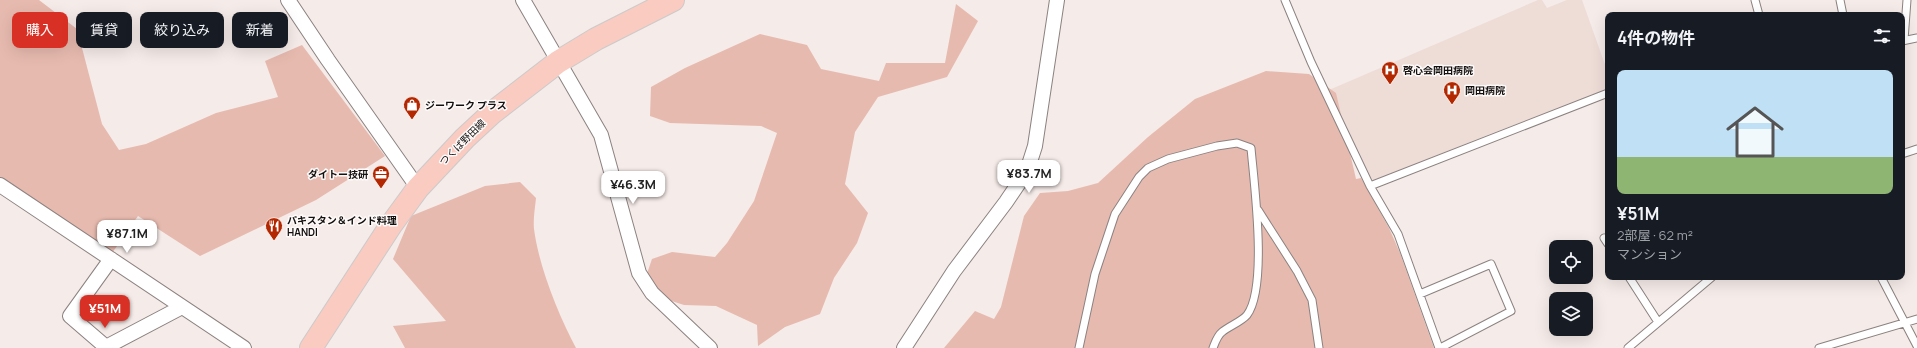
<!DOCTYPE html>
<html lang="ja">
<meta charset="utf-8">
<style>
:root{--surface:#171b24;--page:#242831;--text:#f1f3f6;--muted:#9ea1a6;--line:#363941;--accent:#d93025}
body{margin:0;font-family:Manrope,"Noto Sans JP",sans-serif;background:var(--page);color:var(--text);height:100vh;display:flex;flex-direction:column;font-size:15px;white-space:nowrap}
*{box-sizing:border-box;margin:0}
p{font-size:13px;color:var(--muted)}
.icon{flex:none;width:22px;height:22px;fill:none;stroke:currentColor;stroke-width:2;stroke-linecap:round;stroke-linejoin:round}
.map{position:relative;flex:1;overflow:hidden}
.details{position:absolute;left:1605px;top:12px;width:300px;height:268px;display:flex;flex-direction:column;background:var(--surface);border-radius:8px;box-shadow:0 4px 16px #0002}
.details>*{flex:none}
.guide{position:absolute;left:12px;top:12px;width:380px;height:36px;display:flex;gap:8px}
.tools{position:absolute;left:1549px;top:240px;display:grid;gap:8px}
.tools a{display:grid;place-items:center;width:44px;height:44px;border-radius:8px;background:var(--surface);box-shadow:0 4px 16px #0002;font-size:20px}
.price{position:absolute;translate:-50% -34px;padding:0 9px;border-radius:8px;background:#fff;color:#222;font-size:13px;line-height:26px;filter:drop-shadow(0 1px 2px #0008)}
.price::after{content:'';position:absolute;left:50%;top:24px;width:12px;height:9px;margin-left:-6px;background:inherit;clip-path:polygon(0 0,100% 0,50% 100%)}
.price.current{background:var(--accent);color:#fff}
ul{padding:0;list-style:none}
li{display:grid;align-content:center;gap:8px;height:212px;padding:0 12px}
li+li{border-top:1px solid var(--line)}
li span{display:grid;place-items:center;height:124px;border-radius:8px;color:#555}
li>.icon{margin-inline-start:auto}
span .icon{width:72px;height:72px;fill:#fffc;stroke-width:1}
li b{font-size:17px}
h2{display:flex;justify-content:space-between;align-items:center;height:48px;padding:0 12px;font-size:17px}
.tag{padding:0 14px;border-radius:8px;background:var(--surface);box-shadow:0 4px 16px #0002;font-size:14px;line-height:36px}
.tag.current{background:var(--accent);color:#fff}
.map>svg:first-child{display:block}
.built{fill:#eedcd7}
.green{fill:#e7baaf}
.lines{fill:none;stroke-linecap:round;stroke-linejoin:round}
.lane-casing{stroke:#8b8280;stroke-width:9}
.street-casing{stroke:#8b8280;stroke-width:16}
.primary-casing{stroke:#cbcaca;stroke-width:24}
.lane{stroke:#fff;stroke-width:7}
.street{stroke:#fff;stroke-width:14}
.primary{stroke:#facbc1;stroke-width:22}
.labels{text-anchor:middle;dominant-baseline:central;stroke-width:3;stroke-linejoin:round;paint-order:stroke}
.poi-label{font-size:10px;font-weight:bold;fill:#130f0e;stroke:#fefaf9;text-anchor:start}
.street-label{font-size:10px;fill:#130f0e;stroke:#fefaf9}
</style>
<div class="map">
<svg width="1917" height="348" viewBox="0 0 1917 348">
<rect width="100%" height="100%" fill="#f5ebe8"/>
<path class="built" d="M1538,0H1542L1547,8L1567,0H1582L1608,73V90L1490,134L1373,181L1363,166L1329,90Z"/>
<path class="green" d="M0,0H39L77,29L102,124L119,150L146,144L216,113L278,97L265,61L302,45L385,156L316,200L200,256L138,216L110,256L0,180Z
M956,4L978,21L947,77L878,97L855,132L845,184L868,213L857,243L834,278L820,314L785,327L758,346L757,325L716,306L684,305L641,291L652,259L672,252L715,257L727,243L754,201L777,133L761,126L670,123L650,116L651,87L685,68L760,34L807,45L821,69L879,81L886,63H945Z
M1266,71L1309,74L1336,93L1356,179L1361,178L1389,228L1400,253L1434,348H944L975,311L994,319L1001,307L1024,216L1040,193L1068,191L1098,183L1148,137L1195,99Z
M520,182L536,198C535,208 533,219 534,229C539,267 558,314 576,348H405L393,326L446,321L393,259L411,216L485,186Z"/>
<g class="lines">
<g class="lane-casing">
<path id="lane" d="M1285,0L1311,62L1370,186L1398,234L1439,348
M1755,0L1759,15
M1840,0L1843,15
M1904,40L1907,0
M1902,41L1917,38
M1902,154L1917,149
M1370,186L1608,93
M1258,210L1297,271L1312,300L1319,348
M1604,238L1608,244
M1629,277L1658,322
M1881,277L1917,346
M1420,294L1491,264L1511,311L1440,348
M1079,348L1095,274L1115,214L1139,177L1148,168L1168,159L1217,146L1237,143L1251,148C1254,183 1268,287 1247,315C1241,322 1229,326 1222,332C1217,336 1215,343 1213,348
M1628,348L1712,277
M1819,348L1917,319"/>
</g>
<g class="street-casing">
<path id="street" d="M288,0L328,60L418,188
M523,0L601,135L639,273L652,293L710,348
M0,185L244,348
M111,259L70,316L106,347L182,307
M904,348L954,271L1006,202L1027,171L1035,146L1057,0"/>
</g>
<g class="primary-casing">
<path id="primary" d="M311,348L391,225L418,188L465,138L492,113L558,62L596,39L673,0"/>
</g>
<use href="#lane" class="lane"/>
<use href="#street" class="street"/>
<use href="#primary" class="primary"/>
</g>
<defs>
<g id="hospital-pin" transform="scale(0.9)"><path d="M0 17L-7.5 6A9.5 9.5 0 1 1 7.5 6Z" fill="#b32801" stroke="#fefaf9"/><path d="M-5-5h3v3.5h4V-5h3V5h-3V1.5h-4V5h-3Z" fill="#fff"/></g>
<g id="shop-pin" transform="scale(0.9)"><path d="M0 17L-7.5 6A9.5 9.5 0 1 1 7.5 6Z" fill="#b32801" stroke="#fefaf9"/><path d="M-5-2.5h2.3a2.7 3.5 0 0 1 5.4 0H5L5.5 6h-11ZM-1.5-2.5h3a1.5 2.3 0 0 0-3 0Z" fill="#fff"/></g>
<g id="office-pin" transform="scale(0.9)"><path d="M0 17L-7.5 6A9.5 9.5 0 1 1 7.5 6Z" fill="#b32801" stroke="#fefaf9"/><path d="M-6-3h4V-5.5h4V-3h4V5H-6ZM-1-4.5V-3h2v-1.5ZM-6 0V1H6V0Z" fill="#fff"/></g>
<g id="restaurant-pin" transform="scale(0.9)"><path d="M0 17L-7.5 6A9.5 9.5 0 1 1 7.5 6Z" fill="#b32801" stroke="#fefaf9"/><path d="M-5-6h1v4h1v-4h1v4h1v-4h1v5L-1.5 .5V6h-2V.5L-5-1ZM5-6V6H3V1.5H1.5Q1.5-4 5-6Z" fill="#fff"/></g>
</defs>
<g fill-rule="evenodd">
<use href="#hospital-pin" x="1390" y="70"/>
<use href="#hospital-pin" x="1452" y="90"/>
<use href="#shop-pin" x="412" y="105"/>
<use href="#office-pin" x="381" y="174"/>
<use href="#restaurant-pin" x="274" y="226"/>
</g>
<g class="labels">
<g class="poi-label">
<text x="1403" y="70">啓心会岡田病院</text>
<text x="1465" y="90">岡田病院</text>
<text x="425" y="105">ジーワーク プラス</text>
<text x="368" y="174" text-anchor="end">ダイトー技研</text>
<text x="287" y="220">パキスタン＆インド料理<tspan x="287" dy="12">HANDI</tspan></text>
</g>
<g class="street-label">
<text transform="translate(462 142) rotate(-45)">つくば野田線</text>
</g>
</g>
</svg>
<div class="tools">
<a><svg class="icon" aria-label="locate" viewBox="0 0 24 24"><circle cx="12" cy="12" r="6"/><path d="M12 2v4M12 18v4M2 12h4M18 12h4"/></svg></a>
<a><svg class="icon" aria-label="layers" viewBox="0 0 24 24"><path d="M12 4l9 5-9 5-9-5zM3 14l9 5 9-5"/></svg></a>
</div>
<b class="price" style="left:1029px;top:194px">¥83.7M</b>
<b class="price" style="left:633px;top:205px">¥46.3M</b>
<b class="price" style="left:127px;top:254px">¥87.1M</b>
<b class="price current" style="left:105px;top:329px">¥51M</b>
<div class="guide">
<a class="tag current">購入</a>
<a class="tag">賃貸</a>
<a class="tag">絞り込み</a>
<a class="tag">新着</a>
</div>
<section class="details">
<h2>4件の物件<svg class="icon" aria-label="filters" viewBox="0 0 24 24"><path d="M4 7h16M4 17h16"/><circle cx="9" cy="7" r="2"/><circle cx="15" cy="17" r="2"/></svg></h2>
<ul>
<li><span style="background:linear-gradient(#bfe0f5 70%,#8fb573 0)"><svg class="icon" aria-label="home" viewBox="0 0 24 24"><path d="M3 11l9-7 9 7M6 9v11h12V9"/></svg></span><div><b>¥51M</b><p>2部屋 · 62 m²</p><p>マンション</p></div></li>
</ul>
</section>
</div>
